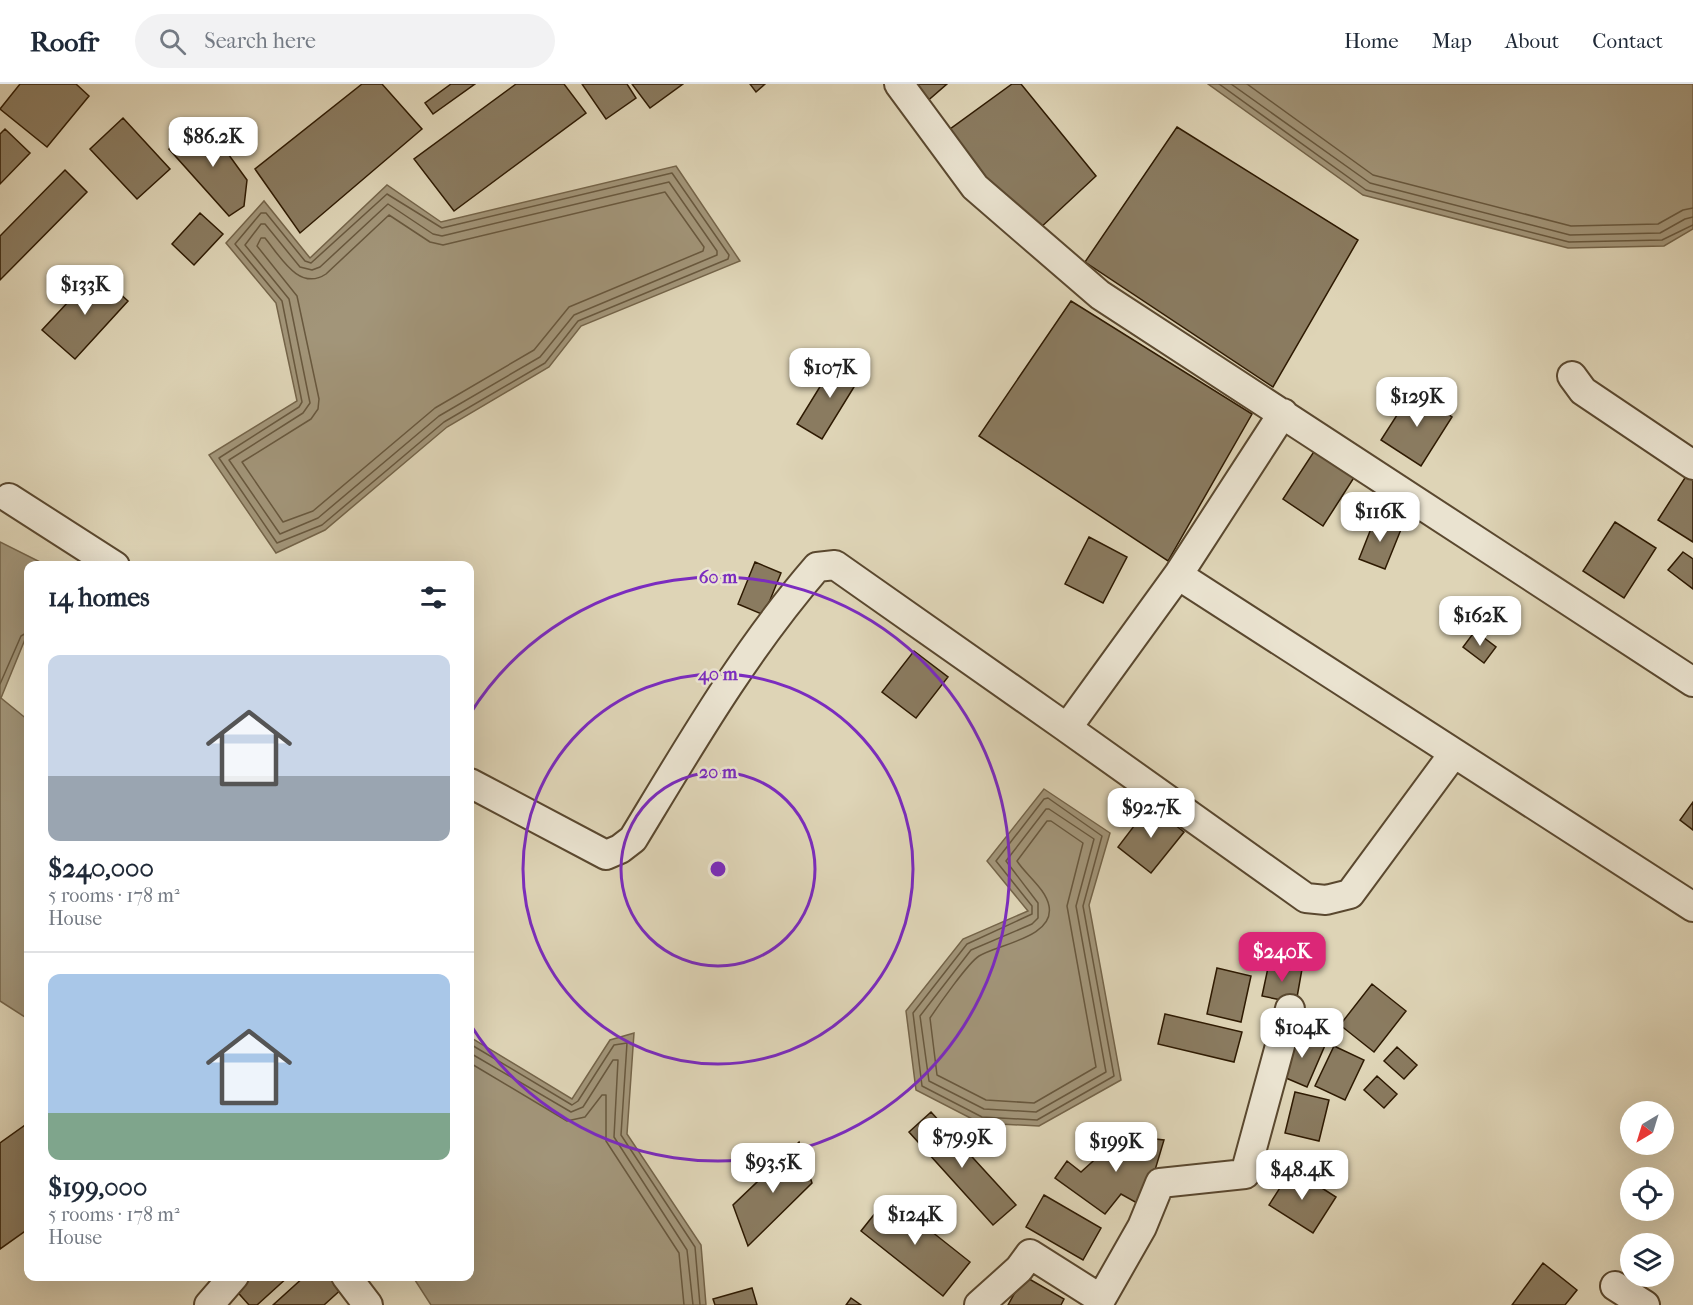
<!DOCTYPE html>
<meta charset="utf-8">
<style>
:root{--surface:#fff;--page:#f2f2f3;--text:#1f2937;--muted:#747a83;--line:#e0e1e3;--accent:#db2777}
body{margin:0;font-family:"IM FELL French Canon",serif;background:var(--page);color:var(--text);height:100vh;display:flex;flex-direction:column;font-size:22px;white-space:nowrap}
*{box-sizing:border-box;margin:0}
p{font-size:20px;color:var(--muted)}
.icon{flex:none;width:33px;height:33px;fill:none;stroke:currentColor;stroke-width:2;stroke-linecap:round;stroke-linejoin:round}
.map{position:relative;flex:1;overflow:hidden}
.drawer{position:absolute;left:24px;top:477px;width:450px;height:720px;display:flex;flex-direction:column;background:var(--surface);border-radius:12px;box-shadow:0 6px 24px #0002}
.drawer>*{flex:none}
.needle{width:39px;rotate:218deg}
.buttons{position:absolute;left:1620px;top:1017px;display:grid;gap:12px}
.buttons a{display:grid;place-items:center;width:54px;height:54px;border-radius:50%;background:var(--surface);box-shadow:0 6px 24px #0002;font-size:30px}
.price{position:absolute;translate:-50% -51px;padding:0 14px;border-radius:12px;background:#fff;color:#222;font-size:20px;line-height:39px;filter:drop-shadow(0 2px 3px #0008)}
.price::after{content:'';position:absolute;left:50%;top:36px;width:18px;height:14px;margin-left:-9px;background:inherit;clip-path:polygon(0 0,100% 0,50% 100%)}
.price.current{background:var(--accent);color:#fff}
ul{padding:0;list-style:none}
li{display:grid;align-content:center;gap:12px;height:318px;padding:0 24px}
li+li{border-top:2px solid var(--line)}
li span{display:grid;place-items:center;height:186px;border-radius:12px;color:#555}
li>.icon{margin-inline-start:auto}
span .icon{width:108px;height:108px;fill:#fffc;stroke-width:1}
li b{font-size:26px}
h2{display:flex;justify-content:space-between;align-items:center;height:72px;padding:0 24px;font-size:26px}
header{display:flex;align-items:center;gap:36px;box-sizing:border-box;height:84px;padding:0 30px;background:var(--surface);border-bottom:2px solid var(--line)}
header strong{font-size:28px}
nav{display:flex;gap:33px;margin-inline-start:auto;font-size:21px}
.search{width:420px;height:54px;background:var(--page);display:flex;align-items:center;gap:15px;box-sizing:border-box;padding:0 21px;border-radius:33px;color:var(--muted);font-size:22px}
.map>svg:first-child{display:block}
.water{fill:#a29579;stroke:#746449;stroke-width:1.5}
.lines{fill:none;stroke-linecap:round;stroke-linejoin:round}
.shore{stroke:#68583e;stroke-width:1.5}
.building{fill:#8a7b60;stroke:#2e1a02;stroke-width:1.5}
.street-casing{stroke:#5a482f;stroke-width:32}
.street{stroke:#eae3d0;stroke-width:28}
.ring{fill:none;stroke:#7b2cbf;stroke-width:3}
.centre{fill:#7b2cbf;stroke:#eae3d0;stroke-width:3}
.ring-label{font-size:18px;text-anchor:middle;font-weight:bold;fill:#7b2cbf;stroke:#eae3d0;stroke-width:5;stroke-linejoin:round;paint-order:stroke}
</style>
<header>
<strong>Roofr</strong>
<div class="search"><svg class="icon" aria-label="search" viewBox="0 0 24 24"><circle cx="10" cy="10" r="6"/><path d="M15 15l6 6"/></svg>Search here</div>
<nav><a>Home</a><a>Map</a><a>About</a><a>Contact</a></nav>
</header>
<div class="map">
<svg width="1693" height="1221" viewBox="0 0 1693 1221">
<rect width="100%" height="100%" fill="#ded4b6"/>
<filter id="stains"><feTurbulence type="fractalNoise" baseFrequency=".00333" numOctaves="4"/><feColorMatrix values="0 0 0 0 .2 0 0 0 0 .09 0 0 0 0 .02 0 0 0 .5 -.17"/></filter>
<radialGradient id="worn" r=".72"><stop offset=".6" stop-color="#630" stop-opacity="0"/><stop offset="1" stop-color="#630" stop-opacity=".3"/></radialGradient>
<path class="water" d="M1208,0H1693V145L1664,162L1568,164L1363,111Z
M676,82L740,177L581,242L549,283L447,343L325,446L276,469L209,371L297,317L276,219L226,159L264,117L310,174L387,101L441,138Z
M0,458L46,481L28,482V548L1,614L28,636V935L0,917Z
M1044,705L1110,749L1089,821L1121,996L1039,1042L980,1039L916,1006L906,927L963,855L1028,827L987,777Z
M634,949L627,1050L701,1161L706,1221H431L413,1193L470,1192V953L572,1015L610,956Z"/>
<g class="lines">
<path class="shore" d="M1219,0L1366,106L1569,158L1662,156L1693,141
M1231,0L1370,99L1570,151L1660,149L1685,135L1693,133
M1247,0L1373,91L1571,142L1658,140L1683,126L1693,124
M672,89L729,171L728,175L578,237L545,279L444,338L322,441L277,459L219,374L299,323L302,318L282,217L235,160L261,129H266L305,177L311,179L387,110L442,144Z
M669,98L717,167V171L574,231L540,273L439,332L318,434L280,450L229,376L303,329L310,319L289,215L245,161L261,140H265L300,183L312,186L320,183L388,120L433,150L442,152Z
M665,108L704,163L703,167L569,223L534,266L435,324L313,427L283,438L242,378L311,335L318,325L319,315L297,212L257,162L261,154H265C280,172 299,208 326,190L389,131L430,158L443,161Z
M0,600L21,552L28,548
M1048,714L1102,752L1083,822L1114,992L1037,1036L982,1033L922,1002L913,929L967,860L1032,830V822L996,777L1044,715Z
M1046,725H1049L1094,755L1076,822L1106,988L1036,1028L984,1025L929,997L920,932L971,866L1032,840L1038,834V819L1006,777Z
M1047,737H1051L1083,759L1067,822L1096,983L1034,1019L986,1016L937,991L930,934C938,922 968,879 979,872C999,860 1055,853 1049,822C1046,805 1026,791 1017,777Z
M470,960L572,1021L578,1017L614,961L627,959L621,1051L695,1163L700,1221
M470,969L571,1028L583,1023L613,976H618L614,1053L687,1166L693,1221
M470,979L567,1037L585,1033L602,1011H606V1057L679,1169L684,1221"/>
</g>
<path class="building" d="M20,0H76L89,12L47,63L0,25Z
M362,0H382L422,45L300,149L255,85Z
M451,0H475L433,30L425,19Z
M516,0H564L586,29L454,127L414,75Z
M582,0H627L636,14L606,35Z
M632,0H683L650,24Z
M750,0H765L756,8Z
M906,0H947L924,20Z
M1012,0H1021L1096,92L1023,160L935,56Z
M123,34L170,85L137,115L90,65Z
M205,38L247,96L244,122L229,132L169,65Z
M1177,43L1358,156L1273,303L1085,178Z
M5,45L30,69L0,100V50Z
M65,86L87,108L0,196V152Z
M200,129L223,150L194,181L172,160Z
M96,188L128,217L75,275L42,246Z
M1071,217L1252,330L1168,477L979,352Z
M837,275L862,290L822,355L797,340Z
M1413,306L1452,333L1421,382L1381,356Z
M1315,366L1355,392L1323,442L1283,415Z
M1690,386L1693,388V458L1658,436Z
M1376,432L1402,443L1385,485L1359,475Z
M1615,438L1656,464L1624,514L1583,487Z
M1089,453L1127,473L1103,519L1065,500Z
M1683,468L1693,475V505L1668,486Z
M755,478L781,489L764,531L738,520Z
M1475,547L1496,563L1484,579L1463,563Z
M914,567L948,593L916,634L882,608Z
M1693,718V746L1680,736Z
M1150,721L1184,748L1151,789L1118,763Z
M1269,879L1302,885L1296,919L1262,912Z
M1217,884L1251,892L1241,938L1207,930Z
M1372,900L1406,927L1374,968L1340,941Z
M1165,930L1242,948L1234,978L1158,960Z
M1298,946L1326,959L1307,1003L1279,991Z
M1334,962L1364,976L1345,1016L1315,1002Z
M1397,963L1417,981L1404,995L1384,977Z
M1377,992L1397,1010L1384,1024L1364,1006Z
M1295,1008L1329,1016L1319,1057L1285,1049Z
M931,1028L1016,1121L993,1141L909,1048Z
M28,1039V1145L0,1165V1059Z
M1137,1053L1164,1056L1144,1123L1121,1110L1105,1130L1055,1094L1067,1077L1081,1088L1112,1060Z
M799,1058L812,1099L748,1162L733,1121Z
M1292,1085L1336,1113L1313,1149L1269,1121Z
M1044,1111L1101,1144L1083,1176L1026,1143Z
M888,1113L970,1178L943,1212L861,1147Z
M1543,1179L1577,1206L1565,1221H1512Z
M245,1192H289L257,1221H249L233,1203Z
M305,1192H336L345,1202L324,1221H273Z
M1024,1192L1064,1215L1061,1221H1008Z
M752,1204L757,1221H715L713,1215Z
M851,1214L861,1221H846Z"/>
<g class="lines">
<g class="street-casing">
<path id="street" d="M899,0L975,103L1100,211L1693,598
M1572,292L1583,307L1693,381
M1283,329L1178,491L1067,644L1306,814L1326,816L1350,810L1454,669
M9,414L115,482
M1178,491L1693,823
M470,699L606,771L620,765L633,755C690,661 745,566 817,483L835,481L1067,644
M346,1192L368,1221
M1615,1202L1645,1221
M209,1221L234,1192
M979,1221L1019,1185L1030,1170L1101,1215L1142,1143L1160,1099L1245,1090L1290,925"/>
</g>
<use href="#street" class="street"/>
</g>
<g class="ring">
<circle cx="718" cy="785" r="97"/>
<circle cx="718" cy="785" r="195"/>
<path d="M470 630A292 292 0 1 1 470 940"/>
</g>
<circle cx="718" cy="785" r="9" class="centre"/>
<g class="ring-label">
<text x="718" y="499">60 m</text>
<text x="718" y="596">40 m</text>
<text x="718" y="694">20 m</text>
</g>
<rect width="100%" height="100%" filter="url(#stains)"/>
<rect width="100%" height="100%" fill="url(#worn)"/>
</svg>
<div class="buttons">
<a><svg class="needle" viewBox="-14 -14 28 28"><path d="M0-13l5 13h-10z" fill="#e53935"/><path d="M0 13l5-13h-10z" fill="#747a83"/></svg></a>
<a><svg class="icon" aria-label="locate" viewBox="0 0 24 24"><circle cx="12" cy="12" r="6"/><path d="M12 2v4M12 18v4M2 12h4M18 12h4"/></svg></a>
<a><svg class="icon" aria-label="layers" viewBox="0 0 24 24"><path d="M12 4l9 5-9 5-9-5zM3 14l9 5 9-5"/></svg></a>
</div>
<b class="price" style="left:213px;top:84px">$86.2K</b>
<b class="price" style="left:85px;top:232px">$133K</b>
<b class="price" style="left:830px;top:315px">$107K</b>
<b class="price" style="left:1417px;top:344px">$129K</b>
<b class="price" style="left:1380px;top:459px">$116K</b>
<b class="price" style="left:1480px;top:563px">$162K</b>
<b class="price" style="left:1151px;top:755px">$92.7K</b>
<b class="price current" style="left:1282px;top:899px">$240K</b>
<b class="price" style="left:1302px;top:975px">$104K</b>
<b class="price" style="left:962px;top:1085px">$79.9K</b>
<b class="price" style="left:1116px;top:1089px">$199K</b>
<b class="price" style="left:773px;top:1110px">$93.5K</b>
<b class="price" style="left:1302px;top:1117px">$48.4K</b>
<b class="price" style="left:915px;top:1162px">$124K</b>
<section class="drawer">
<h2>14 homes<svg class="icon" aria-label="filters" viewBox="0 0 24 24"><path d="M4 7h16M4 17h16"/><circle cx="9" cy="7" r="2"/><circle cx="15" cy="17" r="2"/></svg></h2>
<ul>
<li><span style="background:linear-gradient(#c9d6e8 65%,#9aa5b1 0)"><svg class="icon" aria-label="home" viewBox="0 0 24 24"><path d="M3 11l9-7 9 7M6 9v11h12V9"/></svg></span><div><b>$240,000</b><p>5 rooms · 178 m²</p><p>House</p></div></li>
<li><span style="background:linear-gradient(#a9c7e8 75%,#7fa58c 0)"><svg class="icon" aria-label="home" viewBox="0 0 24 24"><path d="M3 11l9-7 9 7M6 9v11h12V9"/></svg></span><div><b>$199,000</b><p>5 rooms · 178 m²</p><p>House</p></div></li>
</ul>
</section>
</div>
